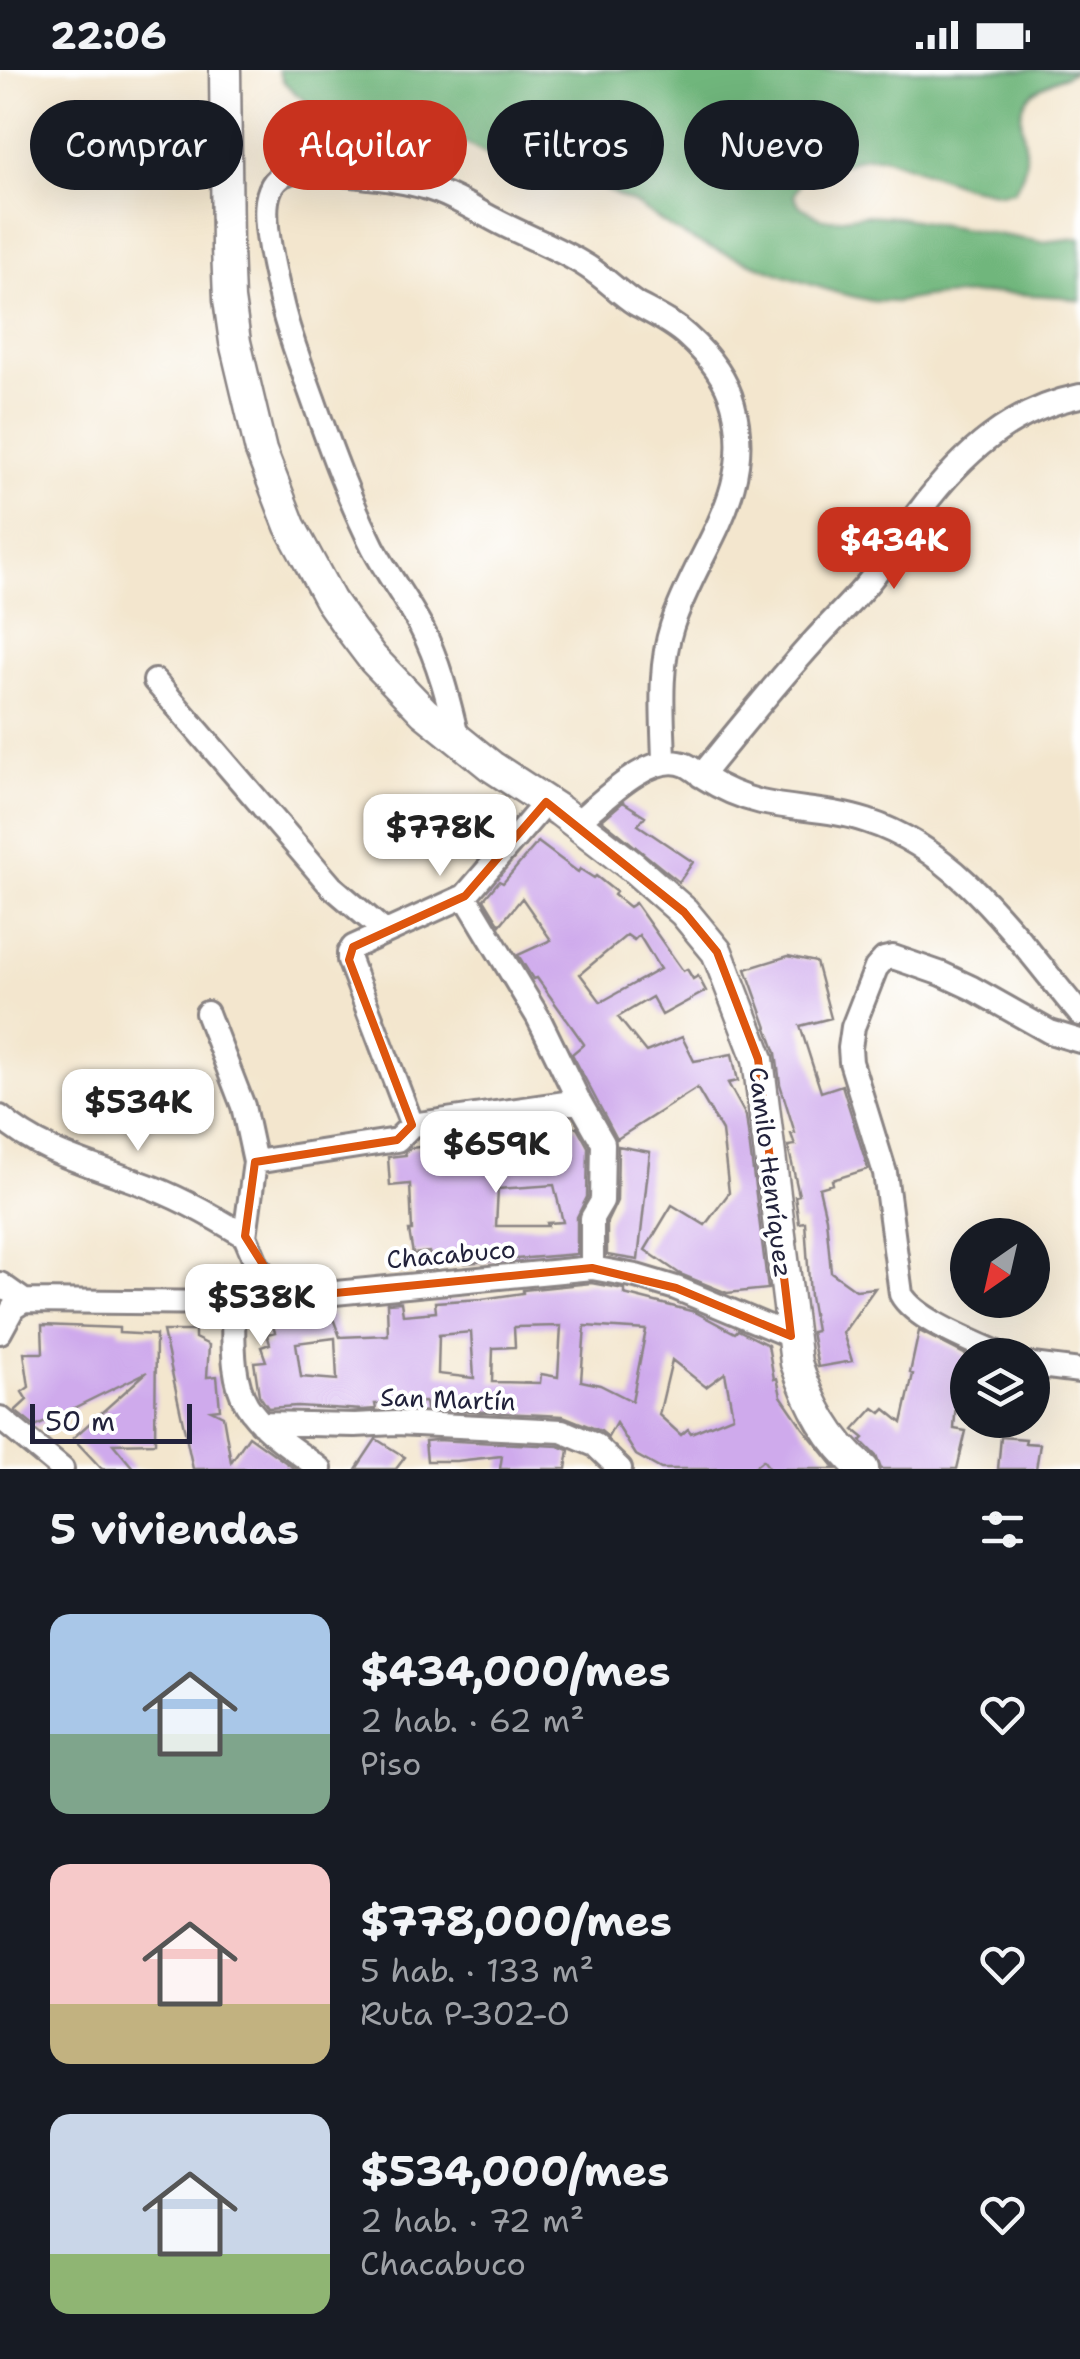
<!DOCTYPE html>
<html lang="es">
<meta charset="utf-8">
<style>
:root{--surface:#171b24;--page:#20242c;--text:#f1f3f6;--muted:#9ea1a6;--accent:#c8321e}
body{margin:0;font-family:"Shantell Sans",sans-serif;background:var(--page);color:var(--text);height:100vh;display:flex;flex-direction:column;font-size:38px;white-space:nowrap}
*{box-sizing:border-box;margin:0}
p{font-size:32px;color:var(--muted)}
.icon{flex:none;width:55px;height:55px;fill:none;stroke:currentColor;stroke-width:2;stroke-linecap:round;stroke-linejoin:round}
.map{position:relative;height:1399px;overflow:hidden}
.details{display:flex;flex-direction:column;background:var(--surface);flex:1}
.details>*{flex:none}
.banner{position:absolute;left:30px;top:30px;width:1020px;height:90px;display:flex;gap:20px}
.needle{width:65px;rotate:214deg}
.controls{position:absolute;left:950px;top:1148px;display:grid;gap:20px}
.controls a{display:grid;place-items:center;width:100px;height:100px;border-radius:50%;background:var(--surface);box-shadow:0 10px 40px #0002;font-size:50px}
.scale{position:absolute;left:30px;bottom:25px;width:162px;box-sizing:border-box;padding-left:10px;border:5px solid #22223b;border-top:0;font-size:28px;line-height:35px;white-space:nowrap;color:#22223b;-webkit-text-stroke:8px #fff;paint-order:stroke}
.price{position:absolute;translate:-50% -85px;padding:0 22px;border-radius:20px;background:#fff;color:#222;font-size:32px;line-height:65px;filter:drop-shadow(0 2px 5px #0008)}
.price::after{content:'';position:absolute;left:50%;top:60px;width:30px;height:22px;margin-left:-15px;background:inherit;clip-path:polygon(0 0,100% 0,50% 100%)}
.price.on{background:var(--accent);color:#fff}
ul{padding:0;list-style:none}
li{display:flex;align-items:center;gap:30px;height:250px;padding:0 50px}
li span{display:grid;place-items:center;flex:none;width:280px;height:200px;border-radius:20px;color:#555}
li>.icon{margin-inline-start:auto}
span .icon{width:120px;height:120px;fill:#fffc;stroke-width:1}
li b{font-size:42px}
h2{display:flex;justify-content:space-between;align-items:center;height:120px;padding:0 50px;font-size:42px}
.pill{padding:0 35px;border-radius:45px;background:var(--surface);box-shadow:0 10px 40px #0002;font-size:35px;line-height:90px}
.pill.on{background:var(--accent);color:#fff}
.status{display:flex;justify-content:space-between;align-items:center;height:70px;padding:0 50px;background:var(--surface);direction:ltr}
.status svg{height:28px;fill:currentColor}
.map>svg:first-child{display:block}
.forest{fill:#6fb67c;stroke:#486c5c;stroke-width:2.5}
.building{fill:#cfaaec;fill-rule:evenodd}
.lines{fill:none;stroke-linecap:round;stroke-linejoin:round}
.minor-casing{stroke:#8a8484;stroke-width:28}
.tertiary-casing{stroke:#8a8484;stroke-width:35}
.minor{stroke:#fff;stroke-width:22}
.tertiary{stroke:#fff;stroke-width:30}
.marked{fill:none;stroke:#de560e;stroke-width:8;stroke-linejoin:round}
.labels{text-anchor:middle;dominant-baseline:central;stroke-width:8;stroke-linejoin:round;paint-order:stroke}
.street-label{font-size:25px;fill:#22223b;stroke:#fff}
</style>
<div class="status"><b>22:06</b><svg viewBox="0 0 49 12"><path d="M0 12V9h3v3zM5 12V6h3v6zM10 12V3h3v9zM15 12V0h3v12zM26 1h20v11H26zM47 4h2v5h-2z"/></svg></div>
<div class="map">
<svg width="1080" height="1399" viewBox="0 0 1080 1399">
<rect width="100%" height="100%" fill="#fff"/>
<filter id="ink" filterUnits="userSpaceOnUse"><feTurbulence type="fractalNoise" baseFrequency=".01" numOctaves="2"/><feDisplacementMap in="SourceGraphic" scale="20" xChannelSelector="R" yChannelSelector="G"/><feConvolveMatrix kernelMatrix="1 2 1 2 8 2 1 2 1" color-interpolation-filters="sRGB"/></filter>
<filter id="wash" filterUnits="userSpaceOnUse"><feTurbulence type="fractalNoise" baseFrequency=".0048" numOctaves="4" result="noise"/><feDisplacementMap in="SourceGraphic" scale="40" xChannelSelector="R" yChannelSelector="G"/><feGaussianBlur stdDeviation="2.25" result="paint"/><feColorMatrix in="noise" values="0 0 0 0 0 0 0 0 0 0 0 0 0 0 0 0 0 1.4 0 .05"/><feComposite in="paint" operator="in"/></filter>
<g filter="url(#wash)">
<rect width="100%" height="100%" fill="#f3e6ce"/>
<path class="forest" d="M278,0H1078C1063,7 1047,12 1034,22C1012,39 1025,60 1026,83C1027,96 1021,110 1014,121L999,123L965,116L883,87H864L815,103L800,113L794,126L800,136L823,149H837L863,145L897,147L1042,172L1080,168V231L1063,227L1000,223L924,227L896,232L872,231L838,223L785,206L701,174L674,160L634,133L593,114L559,105L508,96L431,55L366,47L348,49L315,38L295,23L283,11Z"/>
<g id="blocks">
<path class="building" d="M623,732L645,746L638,755L693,792L679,812L602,750Z
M538,772L578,802L580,799L594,808L596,806L616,822L614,825L629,837L635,833L683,901L687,899L693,909L698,906L706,921L662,945L652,927L618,947L646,982L682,967L694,991L732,984L738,1011L728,1013L746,1046L768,1219L727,1223L680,1204L645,1180L672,1135L705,1155L729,1123L722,1061L697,1018L617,1069L572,984L584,974L537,908L533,909L518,885L551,870L522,828L500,855L484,829L499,811L503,813ZM627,865L634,870L639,865L660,899L601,932L580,904Z
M788,886L816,892L831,948L800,956L821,1022L842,1015L868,1099L832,1110L833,1114L819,1118L826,1148L831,1202L856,1220L875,1218L843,1263L852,1291L818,1297L811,1262L816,1261L810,1226L805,1152L799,1153L795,1126L799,1125L788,1076L795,1075L791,1064L795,1063L780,1014L776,983L746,899Z
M502,1057L505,1070L547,1065V1059L577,1057L588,1077L587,1127L577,1147V1184L466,1193L432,1192L429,1182L413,1184L409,1161H412L410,1114L390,1116L388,1087L406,1085L405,1082L411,1078L463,1072L461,1063ZM554,1115L563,1152L547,1153L548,1156H496L498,1119Z
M618,1076L650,1082L638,1190L607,1185V1152L617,1131Z
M591,1213L624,1219V1224L695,1242L735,1263L738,1260L768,1275L774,1309L777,1308L781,1326L803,1358L836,1399H770L763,1390L752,1399H661L636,1385L616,1353L608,1367L601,1361L563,1346L426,1339L425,1332L375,1334L376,1339L363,1340L297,1336L268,1338L259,1325L254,1292L266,1291L261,1277L270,1274L267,1264L275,1262L271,1251L296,1245L297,1249L331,1243L340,1267L388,1265L387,1233L401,1232L403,1245L436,1242L435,1232L482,1229L523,1223V1220ZM561,1256L558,1307L541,1304L540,1313L492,1312L493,1278L515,1277L514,1257ZM585,1256L646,1260L632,1331L600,1315L581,1311ZM471,1262L474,1308L438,1304L439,1265ZM335,1268L337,1310L301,1307L296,1273ZM672,1290L706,1317L725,1303L733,1346L691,1363L688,1359L681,1365L659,1345Z
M42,1255L119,1258V1263L156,1265L155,1373L113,1374L134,1399H102L73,1368L147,1302L35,1357L15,1341L27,1330L22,1322L29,1317L24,1283H43Z
M163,1261H195V1268L209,1275L207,1307L217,1306L220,1339L211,1340L223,1346L231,1392L249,1366L295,1399H193Z
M919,1261L968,1286V1307L958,1305L954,1359L966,1361L957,1399H881L876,1386L861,1371L864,1368L854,1360L874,1338L881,1343L885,1339L902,1353L913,1304L910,1303Z
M1001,1367L1026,1369L1025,1373L1040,1374L1036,1399H998Z
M376,1369L405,1387L396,1399H356Z
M437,1370L559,1376L569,1380L566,1399H500L502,1386L456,1391H427L425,1371Z"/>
</g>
</g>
<g filter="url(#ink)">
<use href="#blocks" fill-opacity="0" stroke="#8a8484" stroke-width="2.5"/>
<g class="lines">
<g class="minor-casing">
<path id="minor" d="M155,611L331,816L385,862
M458,671C449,632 439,591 420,555C406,529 387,504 373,477C349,429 331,380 313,329C302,298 290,268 282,235C276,209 263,157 267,131C273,93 307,100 334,103C364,107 395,108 424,117C449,124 470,137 493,149C524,166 558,177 588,197C605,208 619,223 636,234C654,244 672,252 687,266C708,285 726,307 733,334C757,422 697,479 672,556C658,600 663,646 664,692
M701,706C738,660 775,614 815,570C832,551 851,533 867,514C887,490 902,463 921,439C962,384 1011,340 1080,326
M576,753C602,732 650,680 686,695C693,698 699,704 705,708C722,719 741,727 761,732C796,740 832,739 867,751C961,781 1019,872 1080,944
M465,826L538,947L579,1031L603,1073L602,1131L592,1148V1198
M207,943L243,1036L255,1092L245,1166L258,1197L284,1228
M0,1047C41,1083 90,1094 140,1113C177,1126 211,1145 245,1166
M412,1055L349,890V883L353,877L465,826L546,732
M255,1092L397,1070L412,1055L579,1031
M0,1214L24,1231
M233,1233C234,1265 230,1307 247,1335C264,1362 296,1380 320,1399
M0,1262L13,1238L24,1231L233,1233L592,1198L636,1206L676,1218L791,1266
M1002,1285C974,1272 915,1250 901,1224L885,1103L851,992L850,978L853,957L876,898L884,889L893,887L942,904L972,918L1050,962L1080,971
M1032,1295L1080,1301
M0,1348L62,1399
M261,1353L355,1355L396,1353L562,1361L595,1375L620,1399"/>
</g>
<g class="tertiary-casing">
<path id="tertiary" d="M225,0L227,177L229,229L235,272L261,381L290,456L330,530L351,560L373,589L424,642L491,696L560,741L634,798L684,842L717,882L758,989L796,1293C810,1334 829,1371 863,1399"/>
</g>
<use href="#minor" class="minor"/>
<use href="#tertiary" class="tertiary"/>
</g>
</g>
<path class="marked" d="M546,732L684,842L717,882L758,989L791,1266L676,1218L592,1198L284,1228L245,1166L255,1092L397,1070L412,1055L349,890L353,877L465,826Z"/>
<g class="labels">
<g class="street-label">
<text transform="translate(771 1102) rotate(83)">Camilo Henríquez</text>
<text transform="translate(451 1184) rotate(-5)">Chacabuco</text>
<text transform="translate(448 1329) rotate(2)">San Martín</text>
</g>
</g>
</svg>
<div class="controls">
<a><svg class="needle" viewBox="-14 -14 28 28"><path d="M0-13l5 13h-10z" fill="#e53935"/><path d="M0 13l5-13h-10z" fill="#9ea1a6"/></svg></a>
<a><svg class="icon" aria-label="layers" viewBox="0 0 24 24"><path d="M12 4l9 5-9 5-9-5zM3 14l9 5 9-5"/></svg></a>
</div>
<div class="scale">50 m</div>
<b class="price on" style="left:894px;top:522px">$434K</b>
<b class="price" style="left:440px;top:809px">$778K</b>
<b class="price" style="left:138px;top:1084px">$534K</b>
<b class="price" style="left:496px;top:1126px">$659K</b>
<b class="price" style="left:261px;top:1279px">$538K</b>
<div class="banner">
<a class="pill">Comprar</a>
<a class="pill on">Alquilar</a>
<a class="pill">Filtros</a>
<a class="pill">Nuevo</a>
</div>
</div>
<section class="details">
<h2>5 viviendas<svg class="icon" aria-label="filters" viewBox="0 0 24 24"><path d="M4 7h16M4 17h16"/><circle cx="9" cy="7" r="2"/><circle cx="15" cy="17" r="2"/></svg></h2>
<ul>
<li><span style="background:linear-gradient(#a9c7e8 60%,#7fa58c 0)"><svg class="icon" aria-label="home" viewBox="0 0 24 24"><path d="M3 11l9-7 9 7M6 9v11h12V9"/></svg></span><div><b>$434,000/mes</b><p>2 hab. · 62 m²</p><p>Piso</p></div><svg class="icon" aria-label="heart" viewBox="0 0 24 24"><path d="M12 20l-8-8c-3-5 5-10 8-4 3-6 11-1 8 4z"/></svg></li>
<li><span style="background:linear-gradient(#f6c9c9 70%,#c2b280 0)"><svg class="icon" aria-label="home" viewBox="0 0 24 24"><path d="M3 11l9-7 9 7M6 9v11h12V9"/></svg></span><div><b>$778,000/mes</b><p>5 hab. · 133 m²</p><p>Ruta P-302-O</p></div><svg class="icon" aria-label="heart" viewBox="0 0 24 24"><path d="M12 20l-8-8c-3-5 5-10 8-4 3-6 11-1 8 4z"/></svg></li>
<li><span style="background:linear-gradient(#c9d6e8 70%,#8fb573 0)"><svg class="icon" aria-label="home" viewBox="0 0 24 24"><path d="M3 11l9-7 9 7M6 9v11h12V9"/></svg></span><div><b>$534,000/mes</b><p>2 hab. · 72 m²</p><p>Chacabuco</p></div><svg class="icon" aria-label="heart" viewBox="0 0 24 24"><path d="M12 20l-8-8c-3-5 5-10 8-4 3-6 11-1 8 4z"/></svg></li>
</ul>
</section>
